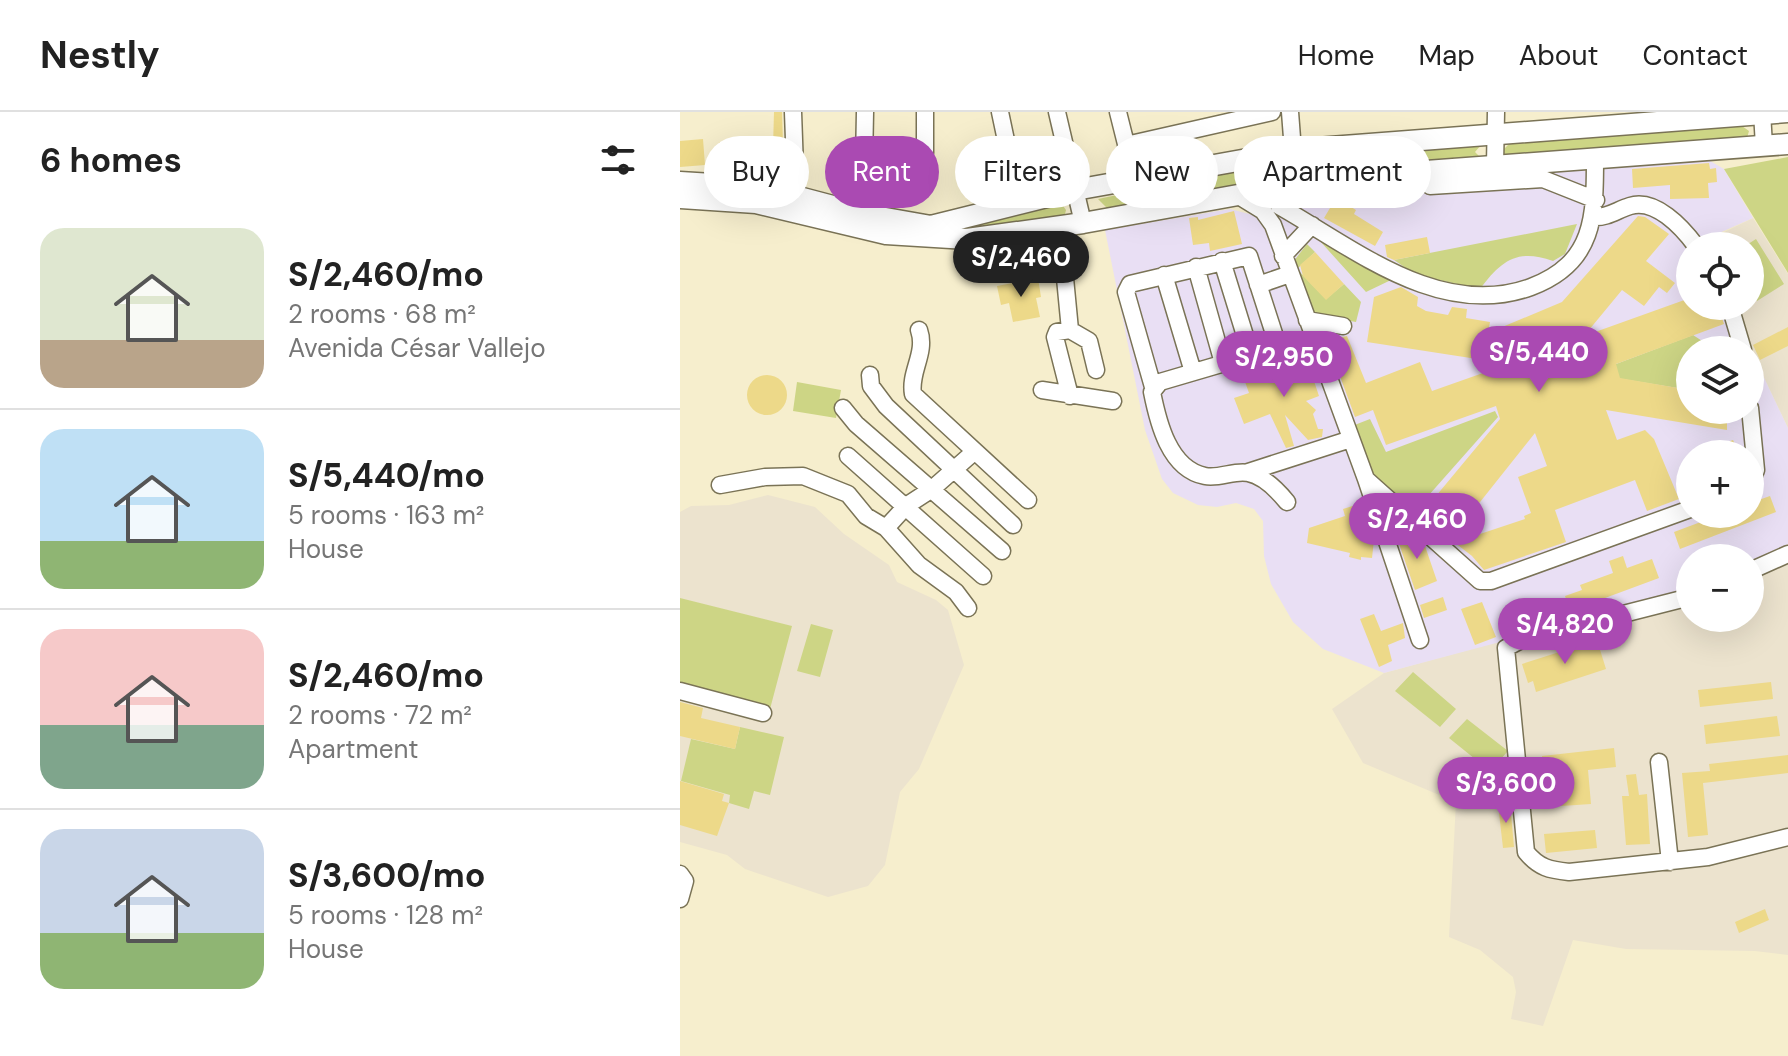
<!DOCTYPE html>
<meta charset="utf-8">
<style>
:root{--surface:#fff;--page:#f6f6f6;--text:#222;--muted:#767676;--line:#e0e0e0;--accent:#aa4ab2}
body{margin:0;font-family:"DM Sans",sans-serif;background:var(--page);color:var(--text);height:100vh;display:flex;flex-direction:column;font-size:30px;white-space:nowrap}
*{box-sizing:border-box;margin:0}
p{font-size:26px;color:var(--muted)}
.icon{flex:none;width:44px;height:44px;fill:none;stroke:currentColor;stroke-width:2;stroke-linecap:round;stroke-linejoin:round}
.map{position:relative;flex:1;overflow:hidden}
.side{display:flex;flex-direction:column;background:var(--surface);width:680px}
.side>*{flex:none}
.banner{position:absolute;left:24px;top:24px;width:760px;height:72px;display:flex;gap:16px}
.controls{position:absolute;left:996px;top:120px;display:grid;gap:16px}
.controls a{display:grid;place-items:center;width:88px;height:88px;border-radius:50%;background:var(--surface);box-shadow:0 8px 32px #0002;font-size:40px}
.price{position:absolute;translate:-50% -68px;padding:0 18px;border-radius:28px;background:var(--accent);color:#fff;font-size:26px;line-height:52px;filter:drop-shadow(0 2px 4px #0008)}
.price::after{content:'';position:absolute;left:50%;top:48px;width:24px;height:18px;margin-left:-12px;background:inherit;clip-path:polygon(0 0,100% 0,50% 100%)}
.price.current{background:#222;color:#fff}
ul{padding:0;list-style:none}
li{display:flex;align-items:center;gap:24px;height:200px;padding:0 40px}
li+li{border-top:2px solid var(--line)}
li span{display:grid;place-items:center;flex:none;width:224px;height:160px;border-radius:24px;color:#555}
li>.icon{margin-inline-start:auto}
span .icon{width:96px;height:96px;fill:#fffc;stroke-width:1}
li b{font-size:34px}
h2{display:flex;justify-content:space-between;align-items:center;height:96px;padding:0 40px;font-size:34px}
.chip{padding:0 28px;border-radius:36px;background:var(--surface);box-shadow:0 8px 32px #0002;font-size:28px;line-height:72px}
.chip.current{background:var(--accent);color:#fff}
header{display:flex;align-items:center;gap:48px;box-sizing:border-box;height:112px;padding:0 40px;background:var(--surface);border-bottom:2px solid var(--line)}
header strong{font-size:38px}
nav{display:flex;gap:44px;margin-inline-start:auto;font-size:28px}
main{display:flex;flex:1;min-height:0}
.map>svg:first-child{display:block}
.education{fill:#ece3ce}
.medical{fill:#e9dff4;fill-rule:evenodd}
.green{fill:#cdd585}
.building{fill:#edd989}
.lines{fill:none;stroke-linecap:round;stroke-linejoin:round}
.minor-casing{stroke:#7a7356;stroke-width:19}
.major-casing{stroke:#7a7356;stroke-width:23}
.minor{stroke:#fff;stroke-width:16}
.major{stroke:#fff;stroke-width:20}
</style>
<header>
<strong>Nestly</strong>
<nav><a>Home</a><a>Map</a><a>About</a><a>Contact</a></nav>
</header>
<main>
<section class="side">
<h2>6 homes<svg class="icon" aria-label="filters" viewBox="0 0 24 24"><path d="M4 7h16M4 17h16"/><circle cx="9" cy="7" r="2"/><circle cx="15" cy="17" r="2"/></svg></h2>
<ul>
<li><span style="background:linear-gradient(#dfe7d0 70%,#b9a48a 0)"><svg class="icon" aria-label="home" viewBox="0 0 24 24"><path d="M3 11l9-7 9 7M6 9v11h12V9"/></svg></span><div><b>S/2,460/mo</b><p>2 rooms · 68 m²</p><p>Avenida César Vallejo</p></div></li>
<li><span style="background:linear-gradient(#bfe0f5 70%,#8fb573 0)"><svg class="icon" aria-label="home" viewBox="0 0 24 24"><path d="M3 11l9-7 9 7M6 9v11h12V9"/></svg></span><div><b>S/5,440/mo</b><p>5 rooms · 163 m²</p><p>House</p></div></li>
<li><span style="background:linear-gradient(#f6c9c9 60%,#7fa58c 0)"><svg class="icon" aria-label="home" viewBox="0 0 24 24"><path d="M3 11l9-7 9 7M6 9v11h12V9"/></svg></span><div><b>S/2,460/mo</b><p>2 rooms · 72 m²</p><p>Apartment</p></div></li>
<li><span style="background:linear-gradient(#c9d6e8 65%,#8fb573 0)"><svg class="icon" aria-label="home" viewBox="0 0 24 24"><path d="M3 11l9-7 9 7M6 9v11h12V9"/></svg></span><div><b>S/3,600/mo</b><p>5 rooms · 128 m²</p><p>House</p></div></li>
</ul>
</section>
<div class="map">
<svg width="1108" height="944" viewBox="0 0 1108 944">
<rect width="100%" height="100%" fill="#f6eecd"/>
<path class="education" d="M1073,106L1108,162V316L1050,194H1070V134L1020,132Z
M88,383L135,395L164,422L209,453L217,470L256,488L268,498L284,553L239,657L220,680L205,753L188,774L148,785L65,757L47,743L0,730V400L11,394L49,393Z
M1108,432V843L1075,839L946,837L893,828L863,914L831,907L836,880L833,865L800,838L769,825L776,690L683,651L652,597L704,561L1010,477V506H1070V449Z"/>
<path class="medical" d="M1025,46L1044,57L1073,106L1010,134V194H1050L1108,316V432L1070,449V446H1010V477L999,482L704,561L643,537L613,510L591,472L584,444L583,409L574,397L556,391L537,395L518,393L493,381L482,367L465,318L425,118L550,97L577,104L595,87L666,74L903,56L909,65H921L927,53ZM1010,238H1070V298H1010ZM1010,342H1070V402H1010Z"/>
<path class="green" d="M1062,14L1069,19L1067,26L825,44L823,38L831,30Z
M508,24L512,46L463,57L458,35Z
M801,33L795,40L802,47L638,59V51L632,47Z
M1108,45V161L1044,57Z
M591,51L595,70L422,103L427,96L418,87Z
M381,91L386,98L384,106L292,120L272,115Z
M897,112L885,142L873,149C837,136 821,149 800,177L736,163L714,148Z
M1076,127L1104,172L1077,189L1070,178V134H1065Z
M639,128L711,168L686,180Z
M627,132L635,140L617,157L646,187L664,172L681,190L676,210L630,202L613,150Z
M1013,223L1036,238H1010V278L936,266V252Z
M117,270L161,278L156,306L113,299Z
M815,299L818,305L733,401L690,364L672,314L690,307L706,340Z
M0,486L112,514L90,597L0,574Z
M131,512L153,518L140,565L117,559Z
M733,560L776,597L760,615L715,579Z
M787,607L828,639L810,659L769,626Z
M60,615L104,625L90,683L74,679L69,697L49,691L50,683L1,669L11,627L55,637Z"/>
<path class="building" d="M94,0H102L104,64L80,62V58L37,57L39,30L93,35Z
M23,27L25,53L0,55V29Z
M1029,51L1030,57L1036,56L1037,70L1028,71L1029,86L990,87V73L953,76L952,57Z
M656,86L676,98L674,102L703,120L695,134L644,106Z
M554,99L562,132L530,139L529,131L513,133L509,106L518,105V108Z
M958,104L965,105L989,122L966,149L995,171L987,181L979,175L964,194L942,178L904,224L1010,186V194H1038L1044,212L936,252L940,266L1010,278V298H1047V318L926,298L937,328L965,318L974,327L999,387L967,399L955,368L875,398L886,430L804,458L792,444L770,427L772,421L791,425L845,407L844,404L851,401L838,365L867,354L855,321L777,419L746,396L820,307L816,294L706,333L693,298L675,305L647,229L667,224L686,271L740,250L752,279L803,261L797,247L687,230L694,185L721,175L738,185L737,194L746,199L768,203L772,195L787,197L786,206L810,210L808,221L882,190Z
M747,125L750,141L714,148L707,145L705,133Z
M635,140L664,172L646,188L623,164L620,153Z
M358,166L361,185L356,186L360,205L333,210L329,191L321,193L317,174Z
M1108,215V234L1080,248L1073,233Z
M624,239L639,284L626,289L636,298L633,302L638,317H643L642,325L628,328L605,303L614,334L606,336L590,302L564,312L554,286L569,281L564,267L578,262L581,270L600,263L595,248Z
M67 283a20 20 0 1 1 40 0a20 20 0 1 1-40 0Z
M1053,328L1059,342H1020V341Z
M1090,384L1096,400L1000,437L994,420L1042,402H1070V391Z
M682,391L690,420L689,427L694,428L692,446L681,445V448L669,445L670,441L627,431L629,416L665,404L663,397Z
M731,422L745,434L757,469L735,478L717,426Z
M943,444L947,456L972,447L979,466L890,499L885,484L902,478L900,473L933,461L929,449Z
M763,485L767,498L744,506L740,493Z
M802,490L816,525L795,533L781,497Z
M694,502L701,519L723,511L725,526L708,533L712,549L699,555L680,507Z
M917,528L926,557L856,580L853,569L848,571L842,552Z
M1091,570L1093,587L1020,595L1018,578Z
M0,590L23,596L21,606L60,615L55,637L0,624Z
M1097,604L1100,624L1026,632L1024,613Z
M934,636L936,655L908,658L911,692L866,695L862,644Z
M1108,643V661L1023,671L1028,723L1008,725L1002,661L1030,659L1029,652Z
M956,662L959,683L967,682L970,732L946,733L942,684H949L946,663Z
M0,669L44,682L42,689L49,691L37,724L0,713Z
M830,691L834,735L823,736L818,692Z
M915,718L917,736L866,741L864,722Z
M1085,797L1089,808L1059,821L1055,810Z"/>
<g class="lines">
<g class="minor-casing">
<path id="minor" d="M113,0L116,84
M320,0L339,90
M377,0L403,111
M438,0L455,68
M610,0L613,39
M1082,0L1084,34
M446,33L592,0
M184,43L245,41V0
M815,53L816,0
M750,74L863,67L916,88
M594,76L599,94C675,137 760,208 851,175C915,151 915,104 915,45
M557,83L583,99L593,113L686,367L740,528
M183,102L185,0
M914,105C927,106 937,98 950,94C975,86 1002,115 1016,134
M380,114L390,218
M603,144L632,113
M542,149L571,243
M516,155L543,251
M484,163L513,260
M578,173L610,162
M1050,194L1063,238
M627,208L663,214
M239,218C247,241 229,260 233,282L348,388
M190,263L191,274L206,294L333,413
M473,275L446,180L450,172L569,144L598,234
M362,278L433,289
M390,284L375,225L377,220L390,218L409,229L416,258
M163,296L176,312L322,439
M1070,296L1076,358L1070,374
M168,344L303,464
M568,360L671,327
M687,368L800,469H811L1010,397
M40,373L85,365L123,364L168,382L186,404L206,416L239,453L276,480L288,496
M607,390C598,379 584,364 568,361C555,358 539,367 525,364C489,357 478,310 472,280L480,270L633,225
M206,416L226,394L252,377L295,339
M1070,459L1108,442
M1010,485L841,528L826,536L846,740C859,756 870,758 889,760L1028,745L1108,725
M0,579L83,601
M979,650L990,750
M0,762L5,769L0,787"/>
</g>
<g class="major-casing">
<path id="major" d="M0,70L81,75L183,102L251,114L395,78L624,37L1108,0
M0,86L76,91L206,122L287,127L403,111L652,66L1108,32"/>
</g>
<use href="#minor" class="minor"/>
<use href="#major" class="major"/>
</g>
</svg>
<div class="controls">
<a><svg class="icon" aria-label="locate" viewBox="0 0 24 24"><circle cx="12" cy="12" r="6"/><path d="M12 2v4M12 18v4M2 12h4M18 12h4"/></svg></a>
<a><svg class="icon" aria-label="layers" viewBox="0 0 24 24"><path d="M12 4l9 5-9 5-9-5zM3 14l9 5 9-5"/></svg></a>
<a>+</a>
<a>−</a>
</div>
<b class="price current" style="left:341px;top:187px">S/2,460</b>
<b class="price" style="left:859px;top:282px">S/5,440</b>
<b class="price" style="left:604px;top:287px">S/2,950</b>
<b class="price" style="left:737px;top:449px">S/2,460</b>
<b class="price" style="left:885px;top:554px">S/4,820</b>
<b class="price" style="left:826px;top:713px">S/3,600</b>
<div class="banner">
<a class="chip">Buy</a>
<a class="chip current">Rent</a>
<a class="chip">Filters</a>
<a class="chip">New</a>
<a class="chip">Apartment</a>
</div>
</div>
</main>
